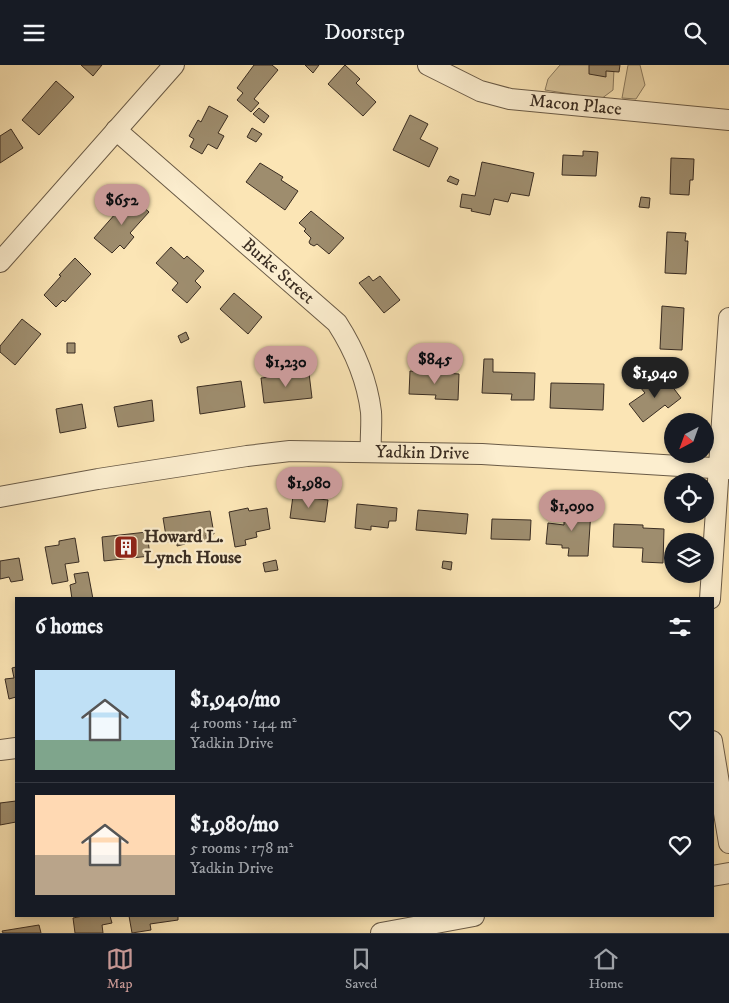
<!DOCTYPE html>
<meta charset="utf-8">
<style>
:root{--surface:#171b24;--page:#242831;--text:#f1f3f6;--muted:#9ea1a6;--line:#363941;--accent:#c59692}
body{margin:0;font-family:"IM FELL DW Pica",serif;background:var(--page);color:var(--text);height:100vh;display:flex;flex-direction:column;font-size:19px;white-space:nowrap}
*{box-sizing:border-box;margin:0}
p{font-size:16px;color:var(--muted)}
.icon{flex:none;width:28px;height:28px;fill:none;stroke:currentColor;stroke-width:2;stroke-linecap:round;stroke-linejoin:round}
.map{position:relative;flex:1;overflow:hidden}
.panel{position:absolute;left:15px;top:532px;width:699px;height:320px;display:flex;flex-direction:column;background:var(--surface);border-radius:0px;box-shadow:0 2px 8px #0003}
.panel>*{flex:none}
.needle{width:32px;rotate:221deg}
.controls{position:absolute;left:664px;top:348px;display:grid;gap:10px}
.controls a{display:grid;place-items:center;width:50px;height:50px;border-radius:50%;background:var(--surface);box-shadow:0 2px 8px #0003;font-size:25px}
.price{position:absolute;translate:-50% -42px;padding:0 11px;border-radius:18px;background:var(--accent);color:#111;font-size:16px;line-height:32px;filter:drop-shadow(0 1px 2px #0008)}
.price::after{content:'';position:absolute;left:50%;top:30px;width:15px;height:11px;margin-left:-8px;background:inherit;clip-path:polygon(0 0,100% 0,50% 100%)}
.price.active{background:#222;color:#fff}
ul{padding:0;list-style:none}
li{display:flex;align-items:center;gap:15px;height:125px;padding:0 20px}
li+li{border-top:1px solid var(--line)}
li span{display:grid;place-items:center;flex:none;width:140px;height:100px;border-radius:0px;color:#555}
li>.icon{margin-inline-start:auto}
span .icon{width:60px;height:60px;fill:#fffc;stroke-width:1}
li b{font-size:21px}
h2{display:flex;justify-content:space-between;align-items:center;height:60px;padding:0 20px;font-size:21px}
header{display:flex;justify-content:space-between;align-items:center;height:65px;padding:0 20px;background:var(--surface);font-size:22px;font-weight:600}
.tabs{display:flex;justify-content:space-around;align-items:center;height:70px;border-top:1px solid var(--line);background:var(--surface);font-size:14px;color:var(--muted)}
.tabs a{display:grid;justify-items:center;gap:2px}
.tabs .active{color:var(--accent)}
.map>svg:first-child{display:block}
.green{fill:#dac69c;stroke:#8a7a5f}
.building{fill:#9e8d6e;stroke:#3a2d22}
.lines{fill:none;stroke-linecap:round;stroke-linejoin:round}
.minor-casing{stroke:#6a5b47;stroke-width:22}
.minor{stroke:#fceecf;stroke-width:20}
.labels{text-anchor:middle;dominant-baseline:central;stroke-width:4.5;stroke-linejoin:round;paint-order:stroke}
.street-label{font-size:18px;fill:#3a2d22;stroke:#fceecf}
.poi-label{font-size:18px;font-weight:bold;fill:#3a2d22;stroke:#fceecf;text-anchor:start}
</style>
<header><svg class="icon" aria-label="menu" viewBox="0 0 24 24"><path d="M4 6h16M4 12h16M4 18h16"/></svg>Doorstep<svg class="icon" aria-label="search" viewBox="0 0 24 24"><circle cx="10" cy="10" r="6"/><path d="M15 15l6 6"/></svg></header>
<div class="map">
<svg width="729" height="868" viewBox="0 0 729 868">
<rect width="100%" height="100%" fill="#fbe5b5"/>
<filter id="stains"><feTurbulence type="fractalNoise" baseFrequency=".004" numOctaves="4"/><feColorMatrix values="0 0 0 0 .2 0 0 0 0 .09 0 0 0 0 .02 0 0 0 .5 -.17"/></filter>
<radialGradient id="worn" r=".72"><stop offset=".6" stop-color="#630" stop-opacity="0"/><stop offset="1" stop-color="#630" stop-opacity=".3"/></radialGradient>
<path class="green" d="M560,0H605L614,4L613,25L601,34L545,25L548,14Z
M628,0H640L645,20L636,34L622,33Z"/>
<path class="building" d="M81,0H102L93,11Z
M254,0H272L278,5L254,34L259,38L251,47L237,35L243,28L237,23Z
M305,0H319L313,8Z
M345,0L360,14L356,18L376,37L363,51L328,19Z
M589,0H620L619,7L606,6V12L589,9Z
M56,16L74,32L39,70L22,55Z
M209,41L228,51L218,68L224,71L217,84L208,79L202,89L190,82L194,74L189,71L198,55L201,57Z
M259,43L269,51L264,58L253,49Z
M410,50L428,59L420,74L438,83L429,102L393,85Z
M252,63L262,69L256,77L247,72Z
M11,64L23,83L0,98V71Z
M583,86L598,87L596,111L562,110L563,90L583,91Z
M671,93L694,94L693,115H690L689,130L670,129Z
M482,97L534,108L529,131L511,128L508,137L494,134L490,150L471,146L472,144L460,142L462,129L475,131Z
M260,98L283,112L281,115L298,126L285,145L246,117Z
M450,111L459,115L457,120L447,116Z
M131,131L149,147L130,168L134,172L124,184L120,180L112,188L94,173Z
M641,132L650,133L649,143L639,142Z
M311,146L344,173L329,189L317,179L314,181L310,179L309,177L311,173L304,166L306,164L299,158Z
M667,167L686,168L685,176H688L686,209L665,208Z
M171,182L184,194L187,191L204,206L195,216L201,222L187,238L172,225L178,218L156,198Z
M75,193L91,209L65,237L63,235L56,242L44,230L61,211L59,210Z
M369,211L373,216L380,211L400,235L384,248L359,218Z
M234,228L262,252L248,269L220,244Z
M662,241L684,243L682,285L660,284Z
M22,254L41,269L15,300L0,287V281Z
M186,267L189,274L181,278L178,271Z
M67,278H75V288H67Z
M415,285L438,286L437,301L414,299Z
M484,294H493V307L535,308L534,335H511L512,329L482,328Z
M410,306L459,309L458,335L435,334L436,330L409,329Z
M309,308L312,333L264,338L261,313Z
M665,312L681,333L668,343L665,340L643,357L629,339L645,328L640,322L650,315L654,320Z
M241,316L245,342L200,349L197,322Z
M551,318L604,319L603,345L550,343Z
M152,335L154,356L118,362L114,342Z
M82,339L86,363L60,368L56,344Z
M293,431L328,435L325,457L290,453Z
M357,439L397,443L396,456H389L388,463L371,461V465L355,463Z
M248,443L249,446L267,443L270,464L256,467L257,472L245,475L246,480L235,482L229,447Z
M564,444L591,445L588,491H568L569,483H562V480L546,479L548,458L564,460Z
M418,445L468,449L466,469L416,465Z
M210,446L214,469L206,470L207,475L200,476L199,471L184,473L185,479L177,481V475L167,477L163,453Z
M492,454L531,455L530,475L491,474Z
M614,459L643,460V463L664,464L663,498L642,497L643,483L613,482Z
M147,467L150,491L104,496L102,472Z
M75,473L79,497L65,499L68,516L52,519L45,482L59,480V476Z
M19,493L23,515L11,517L9,512L0,514V496Z
M276,495L278,505L265,507L263,498Z
M443,496L452,497L451,505L442,503Z
M88,507L93,534H72L70,520L76,518L74,509Z
M16,602V632L9,634L5,614L14,613L12,603Z
M16,736V757L0,760V738Z
M83,851H110L112,858L102,860L103,868H75L73,853Z
M129,851H178V855L150,859L151,865L132,868Z
M39,860L41,868H3L2,866Z"/>
<g class="lines">
<g class="minor-casing">
<g id="minor">
<path id="s1" d="M428,0L480,26L510,34L729,55"/>
<path id="s2" d="M116,65L337,258C355,286 367,314 371,347C372,360 370,374 371,386"/>
<path d="M0,197L174,0"/>
<path id="s3" d="M0,432L98,414L247,391L290,386L482,389L729,404"/>
<path d="M710,534L729,253"/>
<path d="M712,676L729,778"/>
<path d="M0,685L16,683"/>
<path d="M712,811L729,808"/>
<path d="M381,868L474,851"/>
</g>
</g>
<use href="#minor" class="minor"/>
</g>
<defs>
<g id="building-square" transform="scale(1.25)"><rect x="-9" y="-9" width="18" height="18" rx="4" fill="#8f2418" stroke="#fceecf"/><path d="M-4-6H4V6H1V3H-1V6H-4ZM-2.5-4.3h1.7v1.8h-1.7ZM.8-4.3h1.7v1.8H.8ZM-2.5-1h1.7V.8h-1.7ZM.8-1h1.7V.8H.8Z" fill="#fff"/></g>
</defs>
<g fill-rule="evenodd">
<use href="#building-square" x="126" y="482"/>
</g>
<g class="labels">
<g class="street-label">
<text stroke="none"><textPath href="#s1" startOffset="155">Macon Place</textPath></text>
<text stroke="none"><textPath href="#s2" startOffset="215">Burke Street</textPath></text>
<text stroke="none"><textPath href="#s3" startOffset="426">Yadkin Drive</textPath></text>
</g>
<g class="poi-label">
<text x="144" y="472">Howard L.<tspan x="144" dy="21">Lynch House</tspan></text>
</g>
</g>
<rect width="100%" height="100%" filter="url(#stains)"/>
<rect width="100%" height="100%" fill="url(#worn)"/>
</svg>
<div class="controls">
<a><svg class="needle" viewBox="-14 -14 28 28"><path d="M0-13l5 13h-10z" fill="#e53935"/><path d="M0 13l5-13h-10z" fill="#9ea1a6"/></svg></a>
<a><svg class="icon" aria-label="locate" viewBox="0 0 24 24"><circle cx="12" cy="12" r="6"/><path d="M12 2v4M12 18v4M2 12h4M18 12h4"/></svg></a>
<a><svg class="icon" aria-label="layers" viewBox="0 0 24 24"><path d="M12 4l9 5-9 5-9-5zM3 14l9 5 9-5"/></svg></a>
</div>
<b class="price" style="left:122px;top:161px">$652</b>
<b class="price" style="left:435px;top:320px">$845</b>
<b class="price" style="left:286px;top:323px">$1,230</b>
<b class="price active" style="left:655px;top:334px">$1,940</b>
<b class="price" style="left:309px;top:444px">$1,980</b>
<b class="price" style="left:572px;top:467px">$1,090</b>
<section class="panel">
<h2>6 homes<svg class="icon" aria-label="filters" viewBox="0 0 24 24"><path d="M4 7h16M4 17h16"/><circle cx="9" cy="7" r="2"/><circle cx="15" cy="17" r="2"/></svg></h2>
<ul>
<li><span style="background:linear-gradient(#bfe0f5 70%,#7fa58c 0)"><svg class="icon" aria-label="home" viewBox="0 0 24 24"><path d="M3 11l9-7 9 7M6 9v11h12V9"/></svg></span><div><b>$1,940/mo</b><p>4 rooms · 144 m²</p><p>Yadkin Drive</p></div><svg class="icon" aria-label="heart" viewBox="0 0 24 24"><path d="M12 20l-8-8c-3-5 5-10 8-4 3-6 11-1 8 4z"/></svg></li>
<li><span style="background:linear-gradient(#ffd9b3 60%,#b9a48a 0)"><svg class="icon" aria-label="home" viewBox="0 0 24 24"><path d="M3 11l9-7 9 7M6 9v11h12V9"/></svg></span><div><b>$1,980/mo</b><p>5 rooms · 178 m²</p><p>Yadkin Drive</p></div><svg class="icon" aria-label="heart" viewBox="0 0 24 24"><path d="M12 20l-8-8c-3-5 5-10 8-4 3-6 11-1 8 4z"/></svg></li>
</ul>
</section>
</div>
<nav class="tabs">
<a class="active"><svg class="icon" aria-label="map" viewBox="0 0 24 24"><path d="M3 6l6-2 6 2 6-2v14l-6 2-6-2-6 2zM9 4v14M15 6v14"/></svg>Map</a>
<a><svg class="icon" aria-label="saved" viewBox="0 0 24 24"><path d="M7 4h10v16l-5-4-5 4z"/></svg>Saved</a>
<a><svg class="icon" aria-label="home" viewBox="0 0 24 24"><path d="M3 11l9-7 9 7M6 9v11h12V9"/></svg>Home</a>
</nav>
